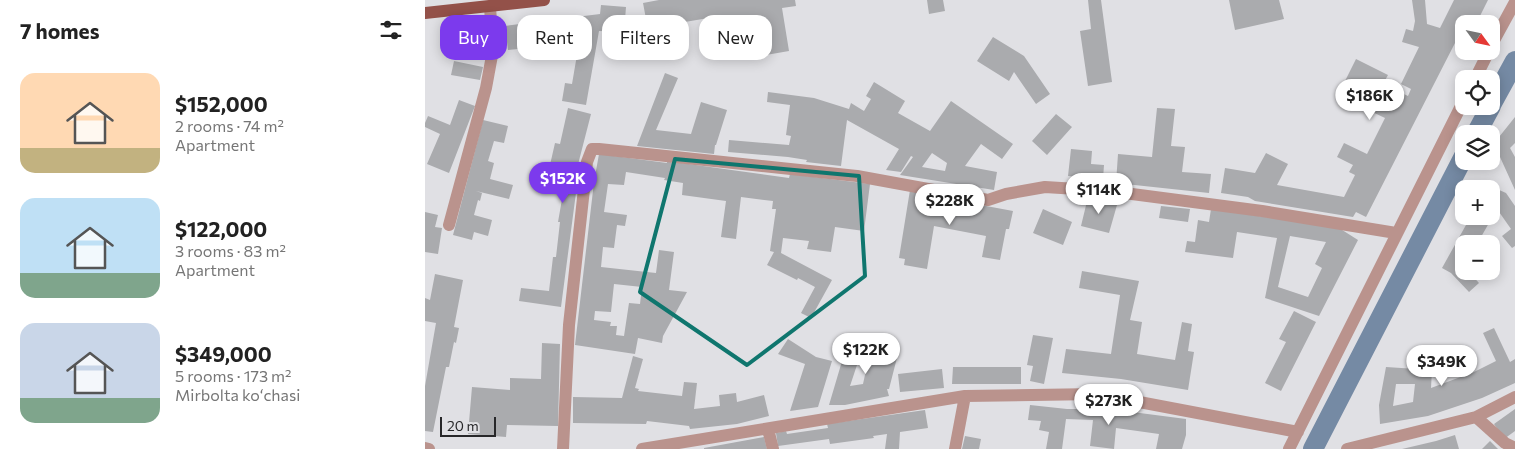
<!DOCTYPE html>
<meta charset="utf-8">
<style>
:root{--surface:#fff;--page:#f2f2f2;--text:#222;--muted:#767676;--accent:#7c3aed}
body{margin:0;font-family:Commissioner,sans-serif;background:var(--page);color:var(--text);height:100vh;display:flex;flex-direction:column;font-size:19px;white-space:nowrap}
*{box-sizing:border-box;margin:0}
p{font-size:16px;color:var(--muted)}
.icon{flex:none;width:28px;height:28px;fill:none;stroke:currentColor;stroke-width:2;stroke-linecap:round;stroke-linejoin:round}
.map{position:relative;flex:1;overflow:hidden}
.side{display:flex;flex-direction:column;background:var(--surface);width:425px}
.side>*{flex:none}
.banner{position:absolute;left:15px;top:15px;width:475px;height:45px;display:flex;gap:10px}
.needle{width:32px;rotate:123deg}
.fabs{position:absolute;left:1030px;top:15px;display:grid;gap:10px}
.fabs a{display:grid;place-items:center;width:45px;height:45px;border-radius:10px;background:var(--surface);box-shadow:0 2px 12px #0003;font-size:25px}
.scale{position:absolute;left:15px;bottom:12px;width:56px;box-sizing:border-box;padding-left:5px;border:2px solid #272729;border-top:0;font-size:14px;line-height:18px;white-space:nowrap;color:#272729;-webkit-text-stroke:4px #e0e0e4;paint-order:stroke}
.price{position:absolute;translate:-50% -42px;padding:0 11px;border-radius:18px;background:#fff;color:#222;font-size:16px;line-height:32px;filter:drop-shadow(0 1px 2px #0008)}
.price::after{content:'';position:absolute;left:50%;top:30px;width:15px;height:11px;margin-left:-8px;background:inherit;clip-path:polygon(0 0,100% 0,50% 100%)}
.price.current{background:var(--accent);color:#fff}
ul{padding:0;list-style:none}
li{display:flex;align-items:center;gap:15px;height:125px;padding:0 20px}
li span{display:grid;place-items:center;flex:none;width:140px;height:100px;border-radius:15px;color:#555}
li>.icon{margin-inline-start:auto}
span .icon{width:60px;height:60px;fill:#fffc;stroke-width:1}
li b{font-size:21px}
h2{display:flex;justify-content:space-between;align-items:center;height:60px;padding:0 20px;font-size:21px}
.chip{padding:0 18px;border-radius:15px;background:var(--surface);box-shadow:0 2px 12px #0003;font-size:18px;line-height:45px}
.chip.current{background:var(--accent);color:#fff}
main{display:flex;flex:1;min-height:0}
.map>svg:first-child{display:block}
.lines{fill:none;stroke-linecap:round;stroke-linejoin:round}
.canal{stroke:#758aa4;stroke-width:20}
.building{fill:#aaabae;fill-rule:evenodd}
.minor{stroke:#ba938d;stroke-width:12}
.major{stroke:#935149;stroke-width:12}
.marked{fill:none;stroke:#0f766e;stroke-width:4;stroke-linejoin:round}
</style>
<main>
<section class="side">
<h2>7 homes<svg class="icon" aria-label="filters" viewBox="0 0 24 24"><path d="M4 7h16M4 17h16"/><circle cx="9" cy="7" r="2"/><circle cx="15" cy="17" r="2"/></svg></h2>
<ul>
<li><span style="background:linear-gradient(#ffd9b3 75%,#c2b280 0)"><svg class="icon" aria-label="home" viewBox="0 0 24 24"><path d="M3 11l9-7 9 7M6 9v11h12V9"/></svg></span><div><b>$152,000</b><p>2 rooms · 74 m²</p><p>Apartment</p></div></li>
<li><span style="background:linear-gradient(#bfe0f5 75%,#7fa58c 0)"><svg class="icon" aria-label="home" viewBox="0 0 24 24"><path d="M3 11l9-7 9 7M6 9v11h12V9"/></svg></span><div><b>$122,000</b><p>3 rooms · 83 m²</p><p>Apartment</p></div></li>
<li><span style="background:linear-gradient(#c9d6e8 75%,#7fa58c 0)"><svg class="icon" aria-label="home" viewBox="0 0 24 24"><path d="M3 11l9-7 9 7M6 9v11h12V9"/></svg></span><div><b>$349,000</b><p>5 rooms · 173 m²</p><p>Mirbolta koʻchasi</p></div></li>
</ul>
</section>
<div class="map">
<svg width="1090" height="449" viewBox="0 0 1090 449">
<rect width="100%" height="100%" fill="#e0e0e4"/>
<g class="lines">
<path class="canal" d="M1066,105L1090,61
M1051,134L1066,106
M888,449L1039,156"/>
</g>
<path class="building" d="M234,0H370L371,6L357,8L364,51L341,55L340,52L308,58L301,15L254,23V28L236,31L234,17L221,19L218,3Z
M502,0H518L520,11L504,14Z
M663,0H676L687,82L663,86L655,31L666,29Z
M804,0H854L859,19L810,30Z
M987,0H1000L1002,24L1015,28L1029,0H1063L1051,24H1039V45L1030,43L941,217L931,212L928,217L830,201L823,197L796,193L800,168L830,173L841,153L863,164L852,185L919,197L930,175L924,172L928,165L912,157L919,143L942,154L960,118L941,109L948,95L920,81L931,59L963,75L958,84L983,96L986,89L976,84L994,47L977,42L981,29L988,31L990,21Z
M176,5L201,7L199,32L174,31L161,105L137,101L140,83L147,84L154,43L83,50L80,26L175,14Z
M568,37L599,56L625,94L611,104L589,72L584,81L552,61Z
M29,61L58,67L55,80L26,75Z
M240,73L253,78L231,130L266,134L276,102L302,110L291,145H290L289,154L212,146Z
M449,82L480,101L473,113L505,131L526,101L588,144L577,159L556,144L540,166L572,172L569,190L475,175L488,157L486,156L476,172L461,170L474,149L422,120L416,166L381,162L382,160L363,157L303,152L304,140L364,145L366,136L361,135L365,105L342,102L343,92L389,98L424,109L426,103L439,111L446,99L441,96ZM507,153L522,163L520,171L497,167Z
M34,100L50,106L24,173L2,164L15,134L0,127V123L3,116L25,125Z
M143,108L166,114L148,184L152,185L136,307L94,301L96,288L124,291L128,257H131L135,222H133L140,182L122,178L130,143L135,144Z
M732,108L750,109L746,146L760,147L757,172L786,174L784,193L691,183L693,154L727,157Z
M631,114L647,127L622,155L607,141Z
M1090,117V143L1085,148L1090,157V190L1075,157L1066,150V147Z
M58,120L83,126L79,143L69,141L63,161L69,163L65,179L88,185L84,199L51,191L57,193L55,201L53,200L49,215L67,220L63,236L49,232L47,240L28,235Z
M646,149L667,151L666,164L679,165L678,179L643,176Z
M174,154L242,163V161L364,178L365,174L445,184L439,231L410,227L406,252L382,249L384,241L358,238L356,253L407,280L386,318L376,313L390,287L373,278L372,280L342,265L349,252L345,251L351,209H347L348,201L316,197L311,239L296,237L301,201L257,195L258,183L239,180L240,178L201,172L199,185L183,184L179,212L202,215L200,226L192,225L189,248L178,247L176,267L231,273L234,250L249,252L244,290L262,292L238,336L237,343L213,338L210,354L150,345L169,182ZM189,284L217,287L215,304L204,303L199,336L191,335L192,326H185L186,322L169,320L170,311L186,312Z
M1063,185L1081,193L1090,206V246L1087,248L1077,236L1086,229L1072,209L1052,244H1039V271H1043L1054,283L1044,292L1026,273L1017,268L1046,216H1066V189H1061Z
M485,190L513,197L588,211L584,229H581L575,260L557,257L561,236L509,226L502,269L479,265L480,259L474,258Z
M663,197L692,205L684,233L656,226Z
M736,206L765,209L763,222L734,218Z
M618,209L647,222L638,245L608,233Z
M786,209L914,228L933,240L894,316L840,298L852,238L812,232L808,258L760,252L762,241L770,242L773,220L784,222ZM865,236L901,242L890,264L897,268L883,297L853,287Z
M0,212L13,215L10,227L17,228L13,254L0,252Z
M657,271L714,281L705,320L717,322L712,354L750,360L757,322L767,324L763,351L769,352L763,390L696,379L637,373L641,349L686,354L695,295L654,288Z
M10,274L38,280L29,327L34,328L31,343L29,342L24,367H21L8,432L0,431V386L11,323L0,321V298L5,300Z
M869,311L891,322L856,391L840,383L861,342L854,339Z
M1069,328L1085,362L1090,359V383L1057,398L1003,416L955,424L954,405L961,367L1007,370L1006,388L1049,372L1071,361L1058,333ZM971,384H990L988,402L968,406Z
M608,335L628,338L619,384L605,381L608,366L602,365Z
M363,339L391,357L407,361L393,407L365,411L380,364L353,354Z
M448,341L475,346L464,389H462L464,396L420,405H404L420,351L435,356L425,386L438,384L445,352H442L444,344Z
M117,343L135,344L133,426L82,425L81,437L43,434L47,387L85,390V378L116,379Z
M208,356L218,359L210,388L214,389L213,391L257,396L259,382L272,383L269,409L295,406L294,395L311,393L312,402L339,395L344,416L312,424L265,429L264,426L222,421L221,424L148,423V397L197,398Z
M528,367H596V384H527Z
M517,369L519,388L475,392L473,374Z
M605,405L642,409H684L761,419V435L757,449H731L734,434L691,428L689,449L665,446L668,420L641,419L637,449H621L624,432L614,430L616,421L603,420Z
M1090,409V431L1079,439L1069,424Z
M500,410L503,428L475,432L474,449H460L462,434L448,436L449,438L405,444L404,439L353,446L351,433L361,431L362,434L403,428L402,424Z
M1030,435L1034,449H977L1011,441Z
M540,436L556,439L554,449H537Z
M339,437L342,449H279V448Z
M1065,441L1073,449H1057Z"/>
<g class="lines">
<path class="minor" d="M1066,46L1090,2
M1050,79L1064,51
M24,225L61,88L68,50L65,7
M1051,417L1080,443L1090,448
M343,429L348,449
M0,448L4,449
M138,449L144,325L162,162L167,149H174L432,176L563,200L581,194L620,187L684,191L837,211L971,233
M217,449L540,396L672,394L873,432
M530,449L540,396
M864,449L1039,100
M922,449L1051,417L1090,397"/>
<path class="major" d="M0,13L119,0"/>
</g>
<path class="marked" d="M250,159L434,176L440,276L322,365L215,292Z"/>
</svg>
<div class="fabs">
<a><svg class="needle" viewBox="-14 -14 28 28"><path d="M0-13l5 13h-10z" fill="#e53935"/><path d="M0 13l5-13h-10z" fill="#767676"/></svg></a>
<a><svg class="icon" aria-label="locate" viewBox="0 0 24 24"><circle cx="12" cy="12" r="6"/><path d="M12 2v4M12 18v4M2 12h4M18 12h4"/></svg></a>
<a><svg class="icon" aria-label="layers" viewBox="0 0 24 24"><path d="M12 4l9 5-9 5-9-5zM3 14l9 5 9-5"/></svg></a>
<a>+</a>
<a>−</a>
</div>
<div class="scale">20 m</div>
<b class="price" style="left:945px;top:121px">$186K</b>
<b class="price current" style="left:138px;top:204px">$152K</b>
<b class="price" style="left:674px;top:215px">$114K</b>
<b class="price" style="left:525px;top:226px">$228K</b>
<b class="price" style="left:441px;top:375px">$122K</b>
<b class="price" style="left:1017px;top:387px">$349K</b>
<b class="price" style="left:684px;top:426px">$273K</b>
<div class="banner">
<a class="chip current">Buy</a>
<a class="chip">Rent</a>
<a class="chip">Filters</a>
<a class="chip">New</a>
</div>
</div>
</main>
